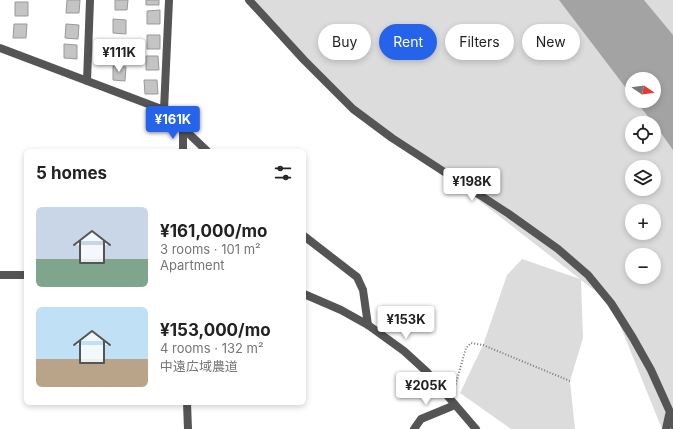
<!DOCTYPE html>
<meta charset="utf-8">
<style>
:root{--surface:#fff;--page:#f2f2f2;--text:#222;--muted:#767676;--accent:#2563eb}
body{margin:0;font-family:Inter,"Noto Sans JP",sans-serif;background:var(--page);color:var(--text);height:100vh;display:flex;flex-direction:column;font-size:15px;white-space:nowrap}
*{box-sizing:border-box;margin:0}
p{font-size:13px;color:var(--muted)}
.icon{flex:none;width:22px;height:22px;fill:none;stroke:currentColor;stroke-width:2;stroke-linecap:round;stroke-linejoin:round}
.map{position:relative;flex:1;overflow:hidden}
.drawer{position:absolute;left:24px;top:149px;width:282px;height:256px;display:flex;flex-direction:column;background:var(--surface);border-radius:6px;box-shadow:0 2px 6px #0003}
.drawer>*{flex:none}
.guide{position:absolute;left:318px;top:24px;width:295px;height:36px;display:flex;gap:8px}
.needle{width:26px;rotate:103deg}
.controls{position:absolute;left:625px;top:72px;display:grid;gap:8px}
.controls a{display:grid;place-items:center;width:36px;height:36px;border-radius:50%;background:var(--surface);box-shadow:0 2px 6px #0003;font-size:20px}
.price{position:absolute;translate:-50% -34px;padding:0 9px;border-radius:4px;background:#fff;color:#222;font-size:13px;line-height:26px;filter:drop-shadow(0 1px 2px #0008)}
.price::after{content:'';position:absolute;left:50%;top:24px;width:12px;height:9px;margin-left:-6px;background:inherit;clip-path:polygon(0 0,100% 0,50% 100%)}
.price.selected{background:var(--accent);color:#fff}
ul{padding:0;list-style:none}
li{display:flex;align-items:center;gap:12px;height:100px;padding:0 12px}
li span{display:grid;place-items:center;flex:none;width:112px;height:80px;border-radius:6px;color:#555}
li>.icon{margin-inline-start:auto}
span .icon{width:48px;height:48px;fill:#fffc;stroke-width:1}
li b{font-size:17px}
h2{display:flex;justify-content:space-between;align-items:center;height:48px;padding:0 12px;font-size:17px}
.chip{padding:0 14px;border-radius:18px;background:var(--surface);box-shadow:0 2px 6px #0003;font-size:14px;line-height:36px}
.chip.selected{background:var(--accent);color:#fff}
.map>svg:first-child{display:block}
.green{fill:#dcdcdc;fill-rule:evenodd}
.water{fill:#a3a3a3}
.building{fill:#c4c4c4;stroke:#999}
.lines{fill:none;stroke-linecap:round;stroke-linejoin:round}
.path{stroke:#777;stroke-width:2;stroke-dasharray:1 2;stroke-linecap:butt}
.minor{stroke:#555;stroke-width:8}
.tertiary{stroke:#555;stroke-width:8}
</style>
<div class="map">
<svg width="673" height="429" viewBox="0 0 673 429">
<rect width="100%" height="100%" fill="#fff"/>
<path class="green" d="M255,0H673V429H662L611,303L581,280L583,338L570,381L575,429H511L460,393L483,345L507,275L522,259L580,279L432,164L360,114L295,50ZM632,79H654V101H632ZM632,123H654V145H632ZM632,167H654V189H632ZM632,211H654V233H632ZM632,255H654V277H632Z"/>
<path class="water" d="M559,0H644L673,35V150L654,123H653L636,101H654V79H632V96Z"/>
<path class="building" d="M67,0H80L79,13H66Z
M115,0H128L127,10H115Z
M146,0H159V5H146Z
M15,2H28V16H15Z
M160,10V24H147V11Z
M113,19L126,20V34L113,33Z
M14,24H27L26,38H13Z
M66,24L79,25L78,39L65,38Z
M147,35H160V49H147Z
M64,44L77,45V59L64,58Z
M114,45L127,46V60L114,59Z
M146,56H158L159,70H146Z
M113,66L126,67L125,81L113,80Z
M144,80H157L158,94H145Z"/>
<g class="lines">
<path class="path" d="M454,390L466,348L471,343L483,345L570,381"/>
<path class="minor" d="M249,0L304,60L353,109L392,138L509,214L558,249L588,275L611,303L633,338L651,370L670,412L673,425
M0,48L164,110L207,151
M87,81L90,0
M164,110L169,0
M183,128V151
M304,236L357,277L363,290L368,325
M187,403L188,429
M414,429L421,419L455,405
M666,429L669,415"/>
<path class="tertiary" d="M0,275H26
M304,294L341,310L368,325L404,351L427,372L476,429"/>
</g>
</svg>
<div class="controls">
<a><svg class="needle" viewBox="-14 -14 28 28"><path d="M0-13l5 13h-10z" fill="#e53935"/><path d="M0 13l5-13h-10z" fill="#767676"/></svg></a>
<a><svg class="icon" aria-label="locate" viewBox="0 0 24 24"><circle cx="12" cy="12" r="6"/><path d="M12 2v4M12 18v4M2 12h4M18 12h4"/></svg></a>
<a><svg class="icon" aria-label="layers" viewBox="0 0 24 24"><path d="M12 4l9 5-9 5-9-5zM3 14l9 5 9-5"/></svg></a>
<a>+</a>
<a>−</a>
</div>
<b class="price" style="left:119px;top:73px">¥111K</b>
<b class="price selected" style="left:173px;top:140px">¥161K</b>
<b class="price" style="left:472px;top:202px">¥198K</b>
<b class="price" style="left:406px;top:340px">¥153K</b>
<b class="price" style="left:426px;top:406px">¥205K</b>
<div class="guide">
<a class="chip">Buy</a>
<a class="chip selected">Rent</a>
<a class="chip">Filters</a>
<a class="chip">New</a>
</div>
<section class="drawer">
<h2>5 homes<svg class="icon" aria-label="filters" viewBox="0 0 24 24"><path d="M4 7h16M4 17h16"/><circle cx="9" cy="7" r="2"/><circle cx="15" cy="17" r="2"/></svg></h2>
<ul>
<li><span style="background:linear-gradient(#c9d6e8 65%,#7fa58c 0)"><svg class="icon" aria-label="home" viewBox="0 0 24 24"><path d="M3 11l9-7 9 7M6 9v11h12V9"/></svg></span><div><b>¥161,000/mo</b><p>3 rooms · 101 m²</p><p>Apartment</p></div></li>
<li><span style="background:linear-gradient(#bfe0f5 65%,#b9a48a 0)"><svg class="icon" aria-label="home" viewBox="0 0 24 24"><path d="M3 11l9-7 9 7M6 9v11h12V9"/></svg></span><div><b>¥153,000/mo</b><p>4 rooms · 132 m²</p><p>中遠広域農道</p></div></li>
</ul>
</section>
</div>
